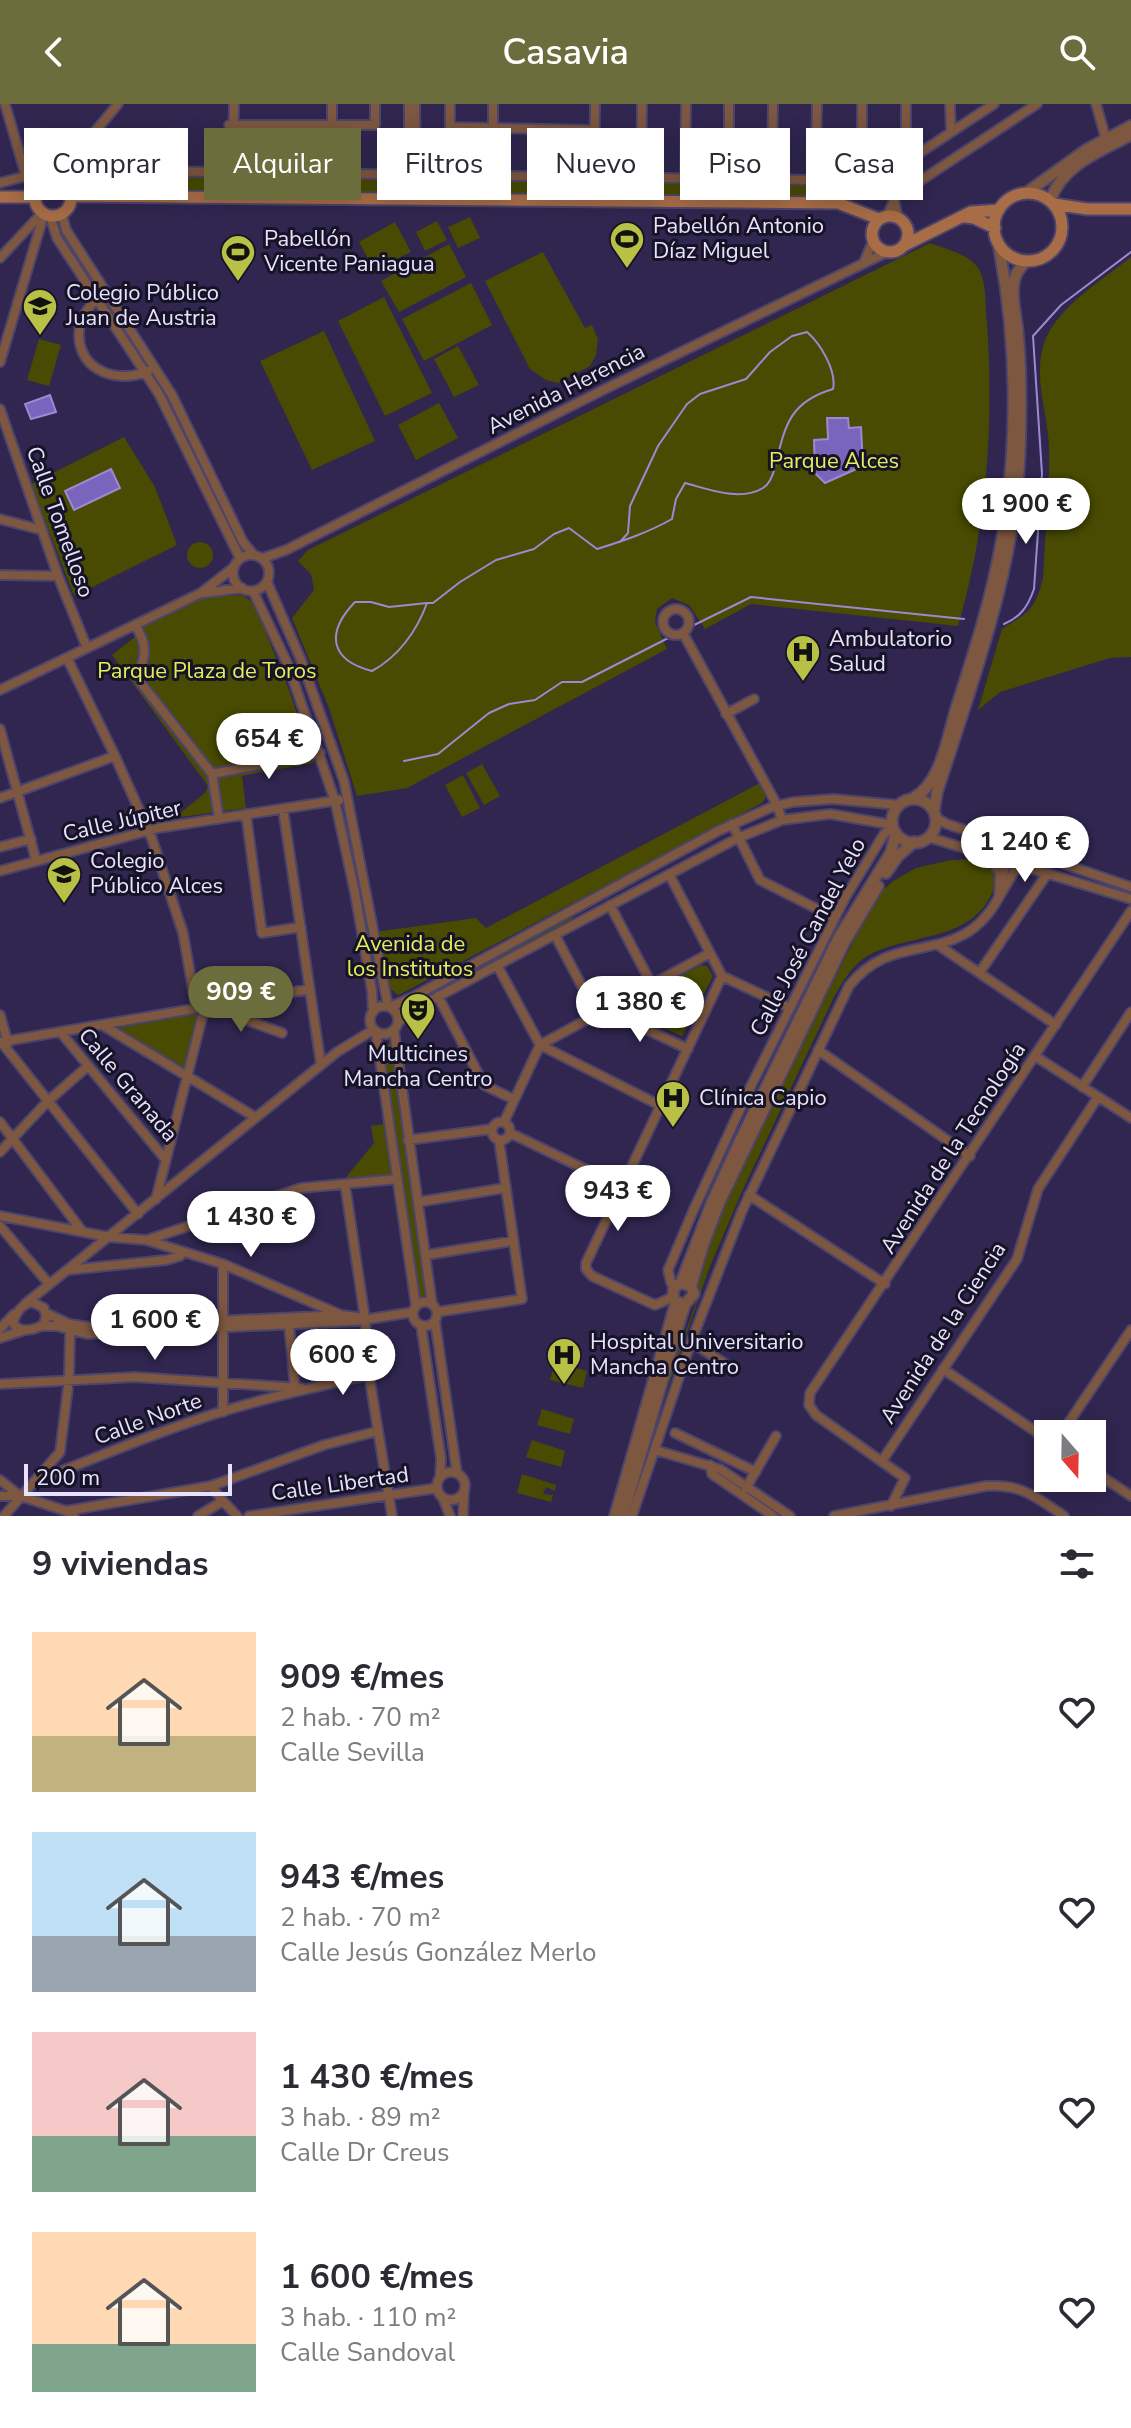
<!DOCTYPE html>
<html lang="es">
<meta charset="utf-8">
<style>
:root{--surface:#fff;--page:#f2f2f3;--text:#2b2b33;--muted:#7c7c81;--accent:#6b6e3c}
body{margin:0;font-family:"Nunito Sans",sans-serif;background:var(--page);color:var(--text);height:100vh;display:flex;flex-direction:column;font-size:30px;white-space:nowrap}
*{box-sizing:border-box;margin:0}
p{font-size:26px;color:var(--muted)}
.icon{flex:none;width:44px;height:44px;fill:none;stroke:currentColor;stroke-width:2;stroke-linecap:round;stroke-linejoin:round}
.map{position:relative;height:1412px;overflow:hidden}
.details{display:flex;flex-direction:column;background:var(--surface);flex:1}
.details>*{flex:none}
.hud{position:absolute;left:24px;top:24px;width:1084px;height:72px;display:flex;gap:16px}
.needle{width:52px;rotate:160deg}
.tools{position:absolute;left:1034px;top:1316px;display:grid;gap:16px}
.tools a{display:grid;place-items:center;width:72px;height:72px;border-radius:0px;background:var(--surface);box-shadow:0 4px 20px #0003;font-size:40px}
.scale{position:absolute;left:24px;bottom:20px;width:208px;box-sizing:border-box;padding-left:8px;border:4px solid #e7e2fe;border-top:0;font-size:22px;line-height:28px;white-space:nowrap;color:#e7e2fe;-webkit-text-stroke:6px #171326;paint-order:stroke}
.price{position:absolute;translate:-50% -68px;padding:0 18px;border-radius:28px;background:#fff;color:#222;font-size:26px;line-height:52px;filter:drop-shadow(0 2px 4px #0008)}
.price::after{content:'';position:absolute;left:50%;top:48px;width:24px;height:18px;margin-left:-12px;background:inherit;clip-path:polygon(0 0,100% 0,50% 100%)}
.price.on{background:var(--accent);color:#fff}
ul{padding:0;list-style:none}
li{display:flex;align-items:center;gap:24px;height:200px;padding:0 32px}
li span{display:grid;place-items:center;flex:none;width:224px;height:160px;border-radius:0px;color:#555}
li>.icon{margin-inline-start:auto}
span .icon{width:96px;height:96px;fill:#fffc;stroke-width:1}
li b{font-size:34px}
h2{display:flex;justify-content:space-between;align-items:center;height:96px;padding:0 32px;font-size:34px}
.pill{padding:0 28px;border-radius:0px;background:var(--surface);box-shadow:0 4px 20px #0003;font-size:28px;line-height:72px}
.pill.on{background:var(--accent);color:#fff}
header{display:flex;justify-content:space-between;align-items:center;height:104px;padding:0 32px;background:var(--accent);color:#fff;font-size:36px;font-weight:600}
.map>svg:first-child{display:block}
.green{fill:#484b01}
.water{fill:#7a65be;stroke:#9b8ad1;stroke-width:2}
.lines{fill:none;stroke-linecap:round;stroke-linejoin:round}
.stream{stroke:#9b8ad1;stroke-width:2}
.minor-casing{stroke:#4d446c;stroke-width:12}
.tertiary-casing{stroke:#4d446c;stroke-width:14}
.secondary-casing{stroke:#4d446c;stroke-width:15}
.minor{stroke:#7d5740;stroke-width:8}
.tertiary{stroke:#7d5740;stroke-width:10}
.secondary{stroke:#a86d47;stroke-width:11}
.labels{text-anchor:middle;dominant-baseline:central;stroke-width:6;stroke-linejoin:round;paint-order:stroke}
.poi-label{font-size:22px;fill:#e7e2fe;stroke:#171326;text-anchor:start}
.street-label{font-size:22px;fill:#e7e2fe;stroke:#171326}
.park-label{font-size:22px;fill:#e4ed5d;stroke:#171326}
</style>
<header><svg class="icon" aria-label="back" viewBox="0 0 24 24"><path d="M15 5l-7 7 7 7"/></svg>Casavia<svg class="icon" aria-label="search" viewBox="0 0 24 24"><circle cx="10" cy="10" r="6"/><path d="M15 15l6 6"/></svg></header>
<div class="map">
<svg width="1131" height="1412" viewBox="0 0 1131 1412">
<rect width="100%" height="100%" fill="#302650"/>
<path class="green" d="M70,71L910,81L906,93L86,88L78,86L67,78L66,73Z
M470,113L480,134L458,144L448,123Z
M437,117L447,136L425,147L416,128Z
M395,118L411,148L374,166L359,138Z
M930,139C945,145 969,150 978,164C987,177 985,202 987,218C994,321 987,422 958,522L751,500L705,525L689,501L672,494L657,505L655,518L667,545L407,684L357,692L329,604L292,514L314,486L311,470L298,457L308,446Z
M449,140L466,173L399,208L381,177Z
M543,148L585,224L592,221L598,235L596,251L590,262L558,279L546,276L530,265L485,177Z
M1131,153V553L1110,554L1000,588L978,606L1002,525C1029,508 1035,506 1043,474C1045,431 1050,388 1049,344C1048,306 1029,265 1049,228C1067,197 1103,175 1131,153Z
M471,179L492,221L424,257L402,215Z
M384,193L432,289L385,312L338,217Z
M324,227L375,337L312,366L260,257Z
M39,235L61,241L49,282L27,276Z
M458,242L479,281L454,293L434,255Z
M439,299L458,334L416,356L398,321Z
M124,333L155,383L177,441L74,492L31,380Z
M187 451a13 13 0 1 1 26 0a13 13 0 1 1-26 0Z
M242,491L254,499L289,586L314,659L242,672L246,704L174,714L205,689L208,682L112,551L135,533L133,526L200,493Z
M482,660L500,692L484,701L466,669Z
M463,671L480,704L462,713L445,681Z
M760,679L766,693L762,699L412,884L398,891L385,880L375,828L476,814L486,824Z
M951,756C964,756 984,752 991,765C996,772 995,781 992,789C971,838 910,829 869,851C853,860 843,877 834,893L744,1083L710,1162L657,1315H654L697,1196L696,1174L709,1135L794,955L866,812L881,788L893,777L916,764Z
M570,808L575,820L398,918L393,904Z
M701,861L707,862L713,872L682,932L637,912V894Z
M194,907L199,912L187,962L181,963L120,928L121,921Z
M382,940H391L428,1195L419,1197Z
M389,1019L397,1075L345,1080L347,1072L374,1039L371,1022Z
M555,1258L587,1267L583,1284L550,1276Z
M542,1305L574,1315L570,1330L537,1321Z
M532,1336L565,1347L561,1363L526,1353Z
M522,1370L556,1381L555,1387L546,1383L543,1390L553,1391L551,1398L517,1389Z"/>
<path class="water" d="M50,291L56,308L31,315L25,300Z
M827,314H848L849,324L861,323L863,362L825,379L815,369L814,336L828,335Z
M111,365L120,384L74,406L65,387Z"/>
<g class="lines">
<path class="stream" d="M427,499L389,503L371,498H355C326,528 329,556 372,567C398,553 417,527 427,499H433L460,478L496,456L534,445L554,430L569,424L597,445C623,437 647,429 672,415L676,395L685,379C708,385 740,398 763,384C770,380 773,371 775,363C785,322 789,298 833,285C837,267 820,239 807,228L792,232L770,248L746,275L700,290L687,300L658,342L630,402L628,429L620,438
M1004,520C1021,513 1028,502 1034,485L1042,370L1033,232L1061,201L1131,148
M686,525L751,493L964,515
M404,657L438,650L489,609L509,600L535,596L562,578H582L680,528"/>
<g class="minor-casing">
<path id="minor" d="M5,0L26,72L36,85
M415,0L416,70
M450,0V23L589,26
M493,0V23
M729,0V74
M906,0V62
M950,0L951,28
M1096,0L1106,35
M229,21H375V0
M332,21V0
M63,66L896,77
M233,68L234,0
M409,70V0
M594,73L595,0
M641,73L642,0
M685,74L686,0
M772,75L773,0
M58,76L63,66L118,0
M816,76L817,0
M862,76V0
M904,77L906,62L912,54L994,0
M0,79L26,72
M62,110L66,126L172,291L243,438L253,450
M50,112L57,134L159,290L240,454
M887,112L894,97
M898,114L894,96L896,77H920L1037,0
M0,154L42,109
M864,158L873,137
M97,194C90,202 83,210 80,221C72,263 114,282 148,267
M0,258L44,110
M0,305L58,472L87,544
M0,415L42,426
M233 469a18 18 0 1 1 36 0a18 18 0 1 1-36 0Z
M263,454L286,446L605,285L887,148
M0,471L58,472
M267,478L301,556L344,677L388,902
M253,487L288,561L335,697L355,789L372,887L373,908
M205,489L242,484
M663 518a13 13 0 1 1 26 0a13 13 0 1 1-26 0Z
M135,521C147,540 147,550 138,571L141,579L212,670L219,715
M683,529L777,701L782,716
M67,554L115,652L152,735L183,829L196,903
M0,586L201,489L233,464
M726,610L754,595
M0,625L36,756
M212,670L320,649
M0,694L115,652
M283,705L321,961
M246,710L262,829L301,823
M936,714L947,720L1131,783
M732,720L760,776L835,814
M928,733L1131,795
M0,743L31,735
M989,754L1000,769L999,793L1018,761L1015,743L1008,751L1001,779
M0,767L158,724L339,696
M669,770L722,872L790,904
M610,801L652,881
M555,831L597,911
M938,841L1056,921
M497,861L540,941L661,1002
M980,868L1047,770
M438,892L484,981L513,995
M241,896L244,915L282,929
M370 916a14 14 0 1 1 28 0a14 14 0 1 1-28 0Z
M390,903L413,893L718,727L772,703L793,698L833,695L899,701
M605,906L688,945
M0,911L8,939
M398,918L422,901L738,734L782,716L830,710L893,721
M104,922L255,1013
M394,926L432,1200
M376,929L416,1202
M62,930L166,1056
M0,938L310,885
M2,939L138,1110
M818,946L970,1052
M1035,952L1131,1014
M1082,983L1131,908
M492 1027a9 9 0 1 1 18 0a9 9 0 1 1-18 0Z
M0,1018L82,1127
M504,1018L540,941L710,849
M510,1029L622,1083
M408,1036L492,1025
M0,1048L48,997L88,962
M345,1080L365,1215L369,1271L392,1412
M749,1091L885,1180
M156,1095L205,902
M418,1098L505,1084
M0,1112L109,1133L146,1136L223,1160L341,1211
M0,1122L49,1180
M147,1136L301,1084L397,1075
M426,1151L513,1137
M68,1166L166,1156L180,1152L184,1148
M677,1181L671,1179L668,1166L694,1105L748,988L845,794L884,730L893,723
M673,1193L655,1201L592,1172L586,1165V1159L722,872
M413 1210a12 12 0 1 1 24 0a12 12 0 1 1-24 0Z
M32,1198L44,1204L46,1213L44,1220C35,1226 19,1230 13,1219C16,1208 21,1201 32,1198Z
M25,1200L337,948L373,926
M437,1208L522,1195L499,1036
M46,1209L69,1220L90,1223L341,1211L364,1214
M435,1217L457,1369
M289,1221L295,1284
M421,1221L441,1355L440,1373
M42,1222H56L87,1230L356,1217L413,1208
M0,1225L14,1210
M0,1234L22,1227
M691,1238L724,1259
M943,1265L1048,1336
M0,1280L135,1273L301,1284
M223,1308V1160
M675,1329L756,1368
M1061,1330L1131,1226
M655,1346L720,1365L790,1412
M882,1357L1017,1155L1038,1085L1098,993
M710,1361L712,1370L773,1412
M1092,1366L1131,1392
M437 1382a14 14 0 1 1 28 0a14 14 0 1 1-28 0Z
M0,1376L20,1392L66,1407
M35,1378C92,1355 149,1331 208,1312C260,1295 315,1283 369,1271
M211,1382L324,1341L378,1327
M746,1384L776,1332
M0,1392H19
M443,1394L450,1412
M891,1402L905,1374L816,1311L809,1301L810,1289L1131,807
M4,1412L60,1348L69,1275L70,1227
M74,1412L66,1407L211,1382L223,1397
M198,1412L223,1397L237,1412
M249,1412L437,1384
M463,1412L464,1389
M632,1412L691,1238L742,1107L849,882C896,822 959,867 999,793
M834,1412L986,1382C1022,1380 1036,1393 1064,1412"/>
</g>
<g class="tertiary-casing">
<path id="tertiary" d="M1026,89L1086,46L1131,22
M1050,97C1062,61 1100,47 1131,31
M912,695C941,680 947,635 956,605C974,549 992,493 1002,435C1019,338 1017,234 998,138
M892 717a22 22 0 1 1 44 0a22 22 0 1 1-44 0Z
M934,707L937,688C974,573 1018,458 1020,335C1021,301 1021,266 1018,232C1017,214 1009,188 1016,171C1018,166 1023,161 1026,157
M886,769L898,752L914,738
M681,1179L712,1098L738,1041L838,835L891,748L896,729
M691,1182L703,1141L720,1097L844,839L878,782
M615,1412L676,1198
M623,1412L679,1219L685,1200L694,1190L691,1182L681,1179L674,1183L673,1193L676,1198L685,1200"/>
</g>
<g class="secondary-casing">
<path id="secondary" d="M35 94a18 18 0 1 1 36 0a18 18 0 1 1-36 0Z
M994 123a34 34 0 1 1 68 0a34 34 0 1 1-68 0Z
M71,92L838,99L879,115
M0,93H34
M1054,100L1087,105H1131
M872 130a18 18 0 1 1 36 0a18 18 0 1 1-36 0Z
M965,113L974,114L995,124
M903,142L971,108L999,106"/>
</g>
<use href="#minor" class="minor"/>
<use href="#tertiary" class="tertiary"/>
<use href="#secondary" class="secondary"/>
</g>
<defs>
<g id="stadium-pin" transform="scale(1.8)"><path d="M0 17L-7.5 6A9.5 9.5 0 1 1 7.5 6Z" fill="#b9c046" stroke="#171326"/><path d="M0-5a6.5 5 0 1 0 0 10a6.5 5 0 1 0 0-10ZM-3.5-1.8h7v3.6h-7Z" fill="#111"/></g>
<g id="school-pin" transform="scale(1.8)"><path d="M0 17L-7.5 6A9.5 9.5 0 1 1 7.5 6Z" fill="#b9c046" stroke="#171326"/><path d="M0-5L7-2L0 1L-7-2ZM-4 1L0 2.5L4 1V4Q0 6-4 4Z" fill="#111"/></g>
<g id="hospital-pin" transform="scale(1.8)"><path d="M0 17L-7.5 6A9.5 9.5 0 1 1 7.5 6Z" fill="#b9c046" stroke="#171326"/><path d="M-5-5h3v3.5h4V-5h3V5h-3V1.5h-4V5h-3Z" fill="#111"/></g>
<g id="theatre-pin" transform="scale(1.8)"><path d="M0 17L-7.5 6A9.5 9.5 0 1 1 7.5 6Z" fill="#b9c046" stroke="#171326"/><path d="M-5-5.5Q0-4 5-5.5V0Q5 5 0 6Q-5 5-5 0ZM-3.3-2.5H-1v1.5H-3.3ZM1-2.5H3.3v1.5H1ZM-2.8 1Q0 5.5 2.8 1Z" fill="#111"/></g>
</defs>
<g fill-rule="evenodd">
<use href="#stadium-pin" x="627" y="135"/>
<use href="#stadium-pin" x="238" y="148"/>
<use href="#school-pin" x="40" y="202"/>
<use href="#hospital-pin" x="803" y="548"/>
<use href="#school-pin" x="64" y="770"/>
<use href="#theatre-pin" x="418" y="906"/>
<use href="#hospital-pin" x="673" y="994"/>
<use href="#hospital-pin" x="564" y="1251"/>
</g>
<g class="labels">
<g class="poi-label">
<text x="653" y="122">Pabellón Antonio<tspan x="653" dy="25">Díaz Miguel</tspan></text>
<text x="264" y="135">Pabellón<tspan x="264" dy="25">Vicente Paniagua</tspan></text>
<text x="66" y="189">Colegio Público<tspan x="66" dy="25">Juan de Austria</tspan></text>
<text x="829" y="535">Ambulatorio<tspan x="829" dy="25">Salud</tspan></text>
<text x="90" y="757">Colegio<tspan x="90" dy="25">Público Alces</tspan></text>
<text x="418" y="950" text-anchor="middle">Multicines<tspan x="418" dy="25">Mancha Centro</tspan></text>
<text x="699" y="994">Clínica Capio</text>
<text x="590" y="1238">Hospital Universitario<tspan x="590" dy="25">Mancha Centro</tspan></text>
</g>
<g class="street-label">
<text transform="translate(566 285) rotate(-27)">Avenida Herencia</text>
<text transform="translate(60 418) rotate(70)">Calle Tomelloso</text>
<text transform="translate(122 717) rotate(-13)">Calle Júpiter</text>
<text transform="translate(808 833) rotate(-62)">Calle José Candel Yelo</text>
<text transform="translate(128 981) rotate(50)">Calle Granada</text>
<text transform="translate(953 1044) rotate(-57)">Avenida de la Tecnología</text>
<text transform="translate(943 1229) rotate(-57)">Avenida de la Ciencia</text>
<text transform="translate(148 1315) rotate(-20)">Calle Norte</text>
<text transform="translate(340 1380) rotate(-8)">Calle Libertad</text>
</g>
<g class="park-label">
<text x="834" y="357">Parque Alces</text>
<text x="207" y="567">Parque Plaza de Toros</text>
<text x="410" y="840">Avenida de<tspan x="410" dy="25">los Institutos</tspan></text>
</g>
</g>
</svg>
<div class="tools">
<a><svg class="needle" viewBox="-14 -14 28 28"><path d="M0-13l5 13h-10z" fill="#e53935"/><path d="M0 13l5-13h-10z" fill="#7c7c81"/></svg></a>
</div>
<div class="scale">200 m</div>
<b class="price" style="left:1026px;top:442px">1 900 €</b>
<b class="price" style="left:269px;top:677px">654 €</b>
<b class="price" style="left:1025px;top:780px">1 240 €</b>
<b class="price on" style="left:241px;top:930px">909 €</b>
<b class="price" style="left:640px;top:940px">1 380 €</b>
<b class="price" style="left:618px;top:1129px">943 €</b>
<b class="price" style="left:251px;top:1155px">1 430 €</b>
<b class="price" style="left:155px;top:1258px">1 600 €</b>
<b class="price" style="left:343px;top:1293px">600 €</b>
<div class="hud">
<a class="pill">Comprar</a>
<a class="pill on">Alquilar</a>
<a class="pill">Filtros</a>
<a class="pill">Nuevo</a>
<a class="pill">Piso</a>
<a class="pill">Casa</a>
</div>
</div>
<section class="details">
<h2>9 viviendas<svg class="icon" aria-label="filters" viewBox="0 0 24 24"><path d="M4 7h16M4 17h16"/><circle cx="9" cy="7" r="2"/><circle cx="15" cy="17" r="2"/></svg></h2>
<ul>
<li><span style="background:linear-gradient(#ffd9b3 65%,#c2b280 0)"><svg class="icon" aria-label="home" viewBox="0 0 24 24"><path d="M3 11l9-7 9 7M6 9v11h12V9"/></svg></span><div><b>909 €/mes</b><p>2 hab. · 70 m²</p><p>Calle Sevilla</p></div><svg class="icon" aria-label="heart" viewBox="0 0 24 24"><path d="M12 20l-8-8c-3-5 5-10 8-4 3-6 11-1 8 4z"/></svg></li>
<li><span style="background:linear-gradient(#bfe0f5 65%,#9aa5b1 0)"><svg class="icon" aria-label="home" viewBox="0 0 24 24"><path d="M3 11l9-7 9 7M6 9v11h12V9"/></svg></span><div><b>943 €/mes</b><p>2 hab. · 70 m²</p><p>Calle Jesús González Merlo</p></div><svg class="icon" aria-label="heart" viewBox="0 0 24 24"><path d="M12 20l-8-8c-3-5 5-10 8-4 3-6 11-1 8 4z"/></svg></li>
<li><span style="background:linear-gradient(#f6c9c9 65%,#7fa58c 0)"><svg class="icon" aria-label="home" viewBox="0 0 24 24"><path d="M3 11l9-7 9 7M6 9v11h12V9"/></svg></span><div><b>1 430 €/mes</b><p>3 hab. · 89 m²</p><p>Calle Dr Creus</p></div><svg class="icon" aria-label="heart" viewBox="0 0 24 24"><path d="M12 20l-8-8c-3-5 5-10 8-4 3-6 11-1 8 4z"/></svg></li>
<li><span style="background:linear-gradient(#ffd9b3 70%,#7fa58c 0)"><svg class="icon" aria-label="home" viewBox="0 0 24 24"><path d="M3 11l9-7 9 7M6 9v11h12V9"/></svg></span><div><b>1 600 €/mes</b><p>3 hab. · 110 m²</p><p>Calle Sandoval</p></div><svg class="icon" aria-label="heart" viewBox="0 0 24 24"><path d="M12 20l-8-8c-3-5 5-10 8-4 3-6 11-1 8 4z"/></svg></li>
</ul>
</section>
